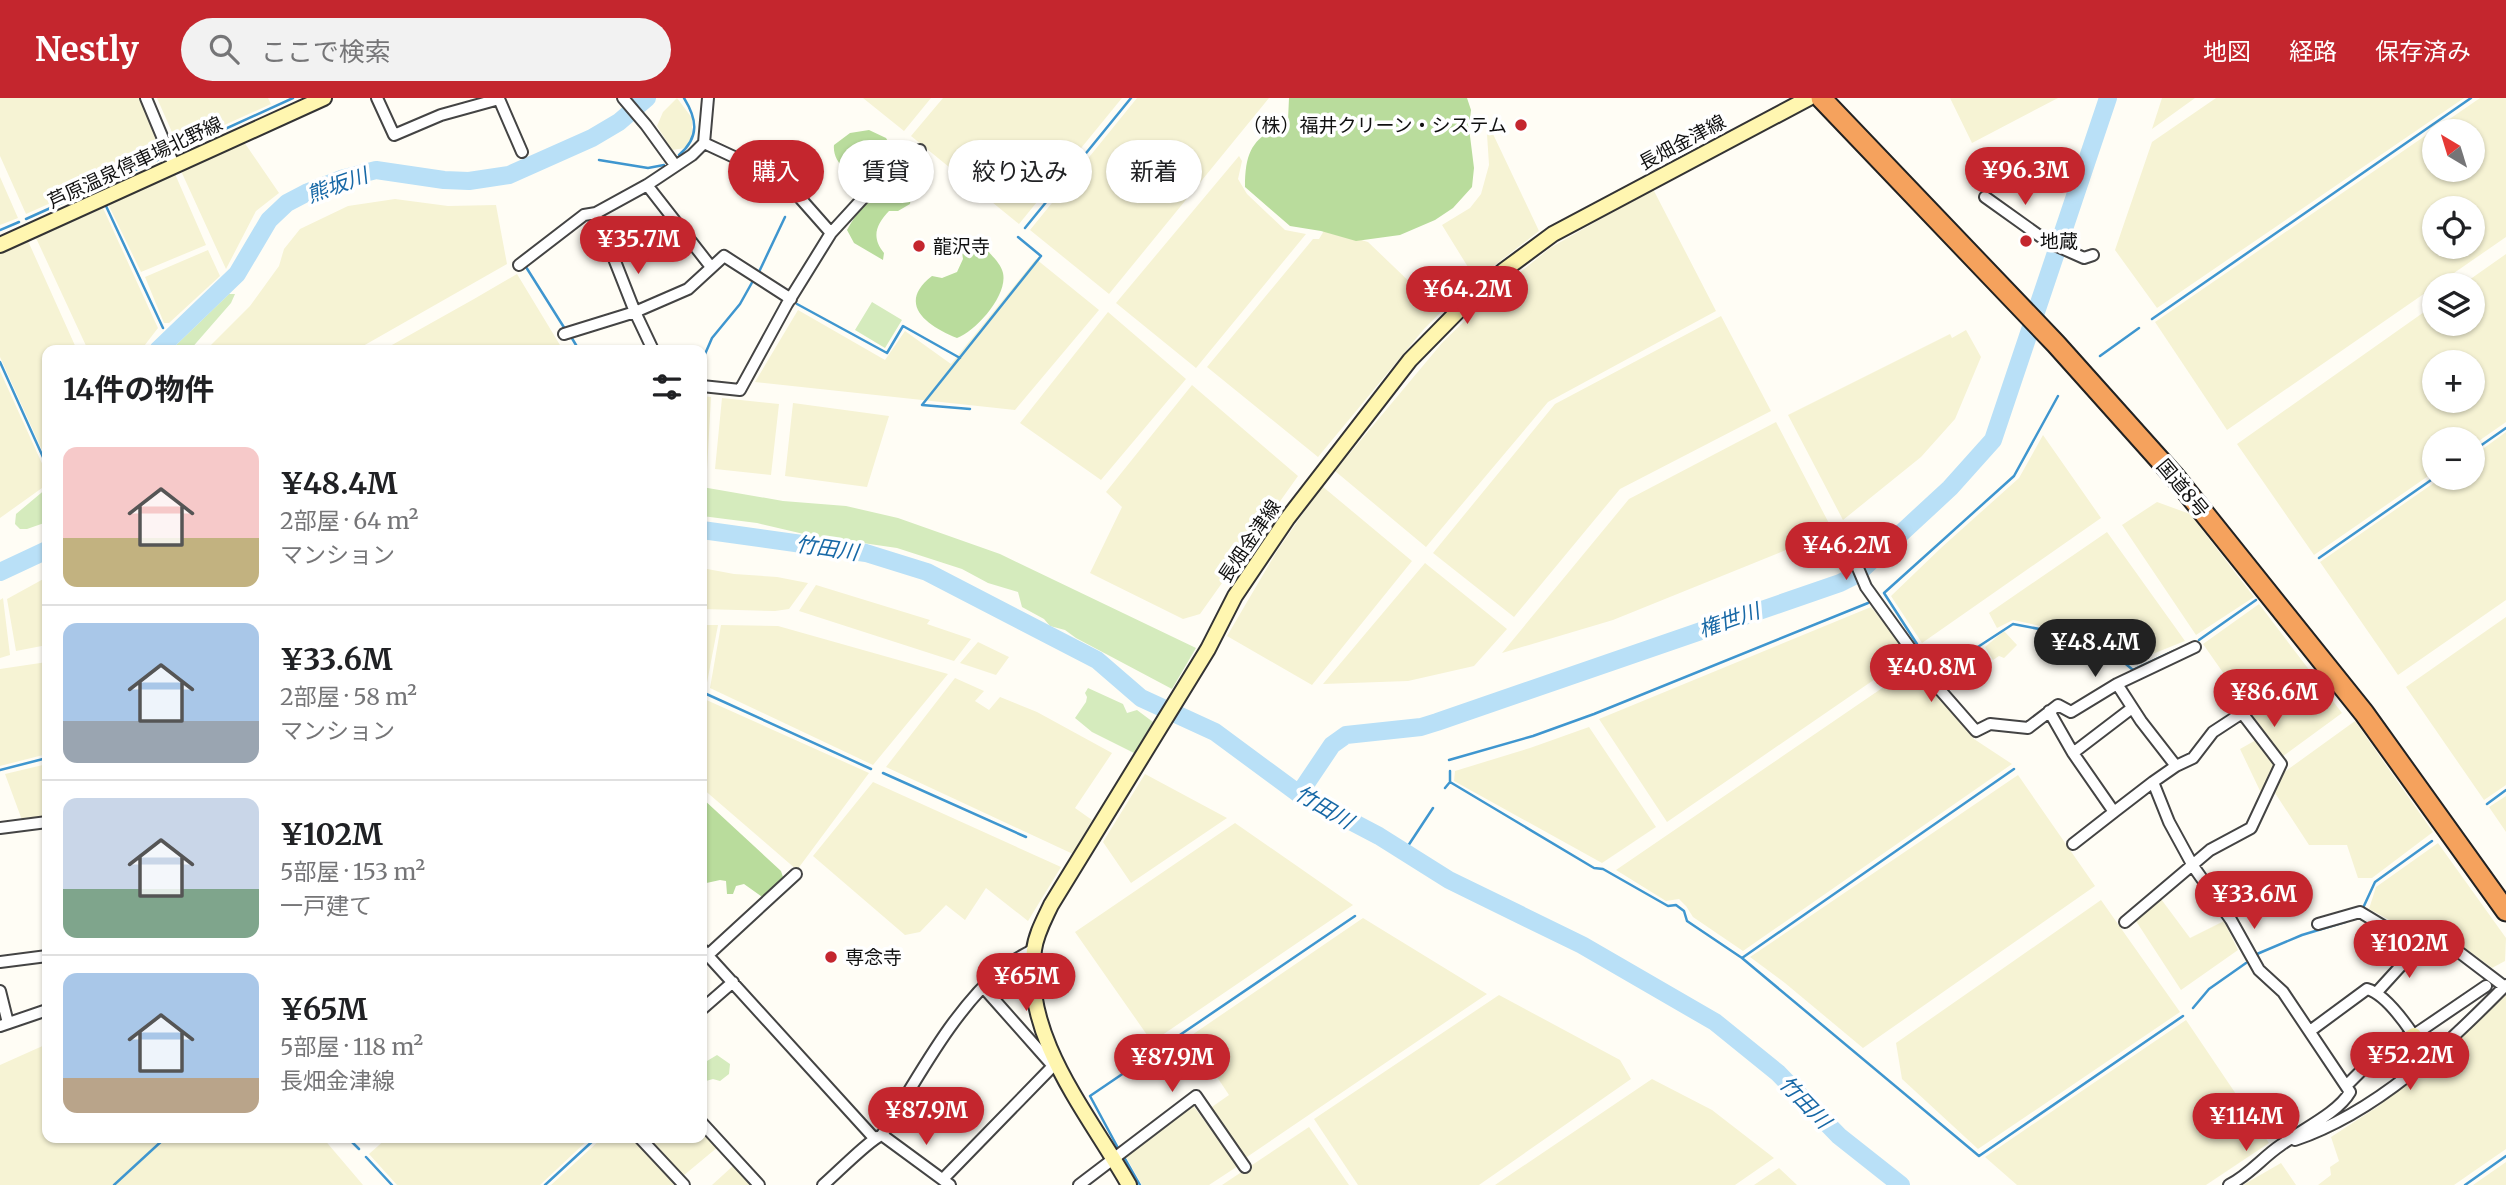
<!DOCTYPE html>
<html lang="ja">
<meta charset="utf-8">
<style>
:root{--surface:#fff;--page:#f2f2f2;--text:#202124;--muted:#757577;--line:#e0e0e0;--accent:#c4262e}
body{margin:0;font-family:Merriweather,"Noto Sans JP",serif;background:var(--page);color:var(--text);height:100vh;display:flex;flex-direction:column;font-size:26px;white-space:nowrap}
*{box-sizing:border-box;margin:0}
p{font-size:23px;color:var(--muted)}
.icon{flex:none;width:38px;height:38px;fill:none;stroke:currentColor;stroke-width:2;stroke-linecap:round;stroke-linejoin:round}
.map{position:relative;flex:1;overflow:hidden}
.sheet{position:absolute;left:42px;top:247px;width:665px;height:798px;display:flex;flex-direction:column;background:var(--surface);border-radius:14px;box-shadow:0 2px 5px #0004}
.sheet>*{flex:none}
.hud{position:absolute;left:728px;top:42px;width:665px;height:63px;display:flex;gap:14px}
.needle{width:46px;rotate:322deg}
.fabs{position:absolute;left:2422px;top:21px;display:grid;gap:14px}
.fabs a{display:grid;place-items:center;width:63px;height:63px;border-radius:50%;background:var(--surface);box-shadow:0 2px 5px #0004;font-size:35px}
.price{position:absolute;translate:-50% -60px;padding:0 16px;border-radius:24px;background:var(--accent);color:#fff;font-size:23px;line-height:46px;filter:drop-shadow(0 2px 4px #0008)}
.price::after{content:'';position:absolute;left:50%;top:42px;width:21px;height:16px;margin-left:-10px;background:inherit;clip-path:polygon(0 0,100% 0,50% 100%)}
.price.active{background:#222;color:#fff}
ul{padding:0;list-style:none}
li{display:flex;align-items:center;gap:21px;height:175px;padding:0 21px}
li+li{border-top:2px solid var(--line)}
li span{display:grid;place-items:center;flex:none;width:196px;height:140px;border-radius:14px;color:#555}
li>.icon{margin-inline-start:auto}
span .icon{width:84px;height:84px;fill:#fffc;stroke-width:1}
li b{font-size:30px}
h2{display:flex;justify-content:space-between;align-items:center;height:84px;padding:0 21px;font-size:30px}
.pill{padding:0 24px;border-radius:32px;background:var(--surface);box-shadow:0 2px 5px #0004;font-size:24px;line-height:63px}
.pill.active{background:var(--accent);color:#fff}
header{display:flex;align-items:center;gap:42px;box-sizing:border-box;height:98px;padding:0 35px;background:var(--accent);color:#fff}
header strong{font-size:33px}
nav{display:flex;gap:38px;margin-inline-start:auto;font-size:24px}
.search{width:490px;height:63px;background:var(--page);display:flex;align-items:center;gap:18px;box-sizing:border-box;padding:0 24px;border-radius:38px;color:var(--muted);font-size:26px}
.map>svg:first-child{display:block}
.farmland{fill:#f6f3d4;fill-rule:evenodd}
.green{fill:#d5ebbd}
.forest{fill:#b9dc9c}
.lines{fill:none;stroke-linecap:round;stroke-linejoin:round}
.stream{stroke:#3f96cf;stroke-width:2.5}
.river{stroke:#b9e0f7;stroke-width:18}
.street-casing{stroke:#444;stroke-width:14}
.secondary-casing{stroke:#333;stroke-width:18}
.highway-casing{stroke:#222;stroke-width:23}
.street{stroke:#fff;stroke-width:10}
.secondary{stroke:#fff6b0;stroke-width:14}
.highway{stroke:#f5a25d;stroke-width:19}
.poi-dot{fill:#c4262e;stroke:#fff;stroke-width:2.5}
.labels{text-anchor:middle;dominant-baseline:central;stroke-width:7;stroke-linejoin:round;paint-order:stroke}
.poi-label{font-size:19px;fill:#111;stroke:#fff;text-anchor:start}
.street-label{font-size:19px;fill:#111;stroke:#fff}
.water-label{font-size:21px;font-style:italic;fill:#1768a6;stroke:#fff}
</style>
<header>
<strong>Nestly</strong>
<div class="search"><svg class="icon" aria-label="search" viewBox="0 0 24 24"><circle cx="10" cy="10" r="6"/><path d="M15 15l6 6"/></svg>ここで検索</div>
<nav><a>地図</a><a>経路</a><a>保存済み</a></nav>
</header>
<div class="map">
<svg width="2506" height="1087" viewBox="0 0 2506 1087">
<rect width="100%" height="100%" fill="#fffdf5"/>
<path class="farmland" d="M0,0H140L163,55L26,116L0,58Z
M157,0H268L271,6L178,48Z
M677,0L692,20V39L686,50L672,52L657,28L663,14Z
M863,0H931L904,33Z
M943,0H1122L1019,126L911,38Z
M1137,0H1269L1109,196L1030,132Z
M1950,0H2058L1972,45Z
M2162,0H2195L2152,31Z
M2216,0H2464L2157,210L2115,152L2152,44Z
M2480,0H2506V139L2227,332L2155,224ZM2473,33V72H2434V33ZM2473,110V149H2434V110Z
M1487,36H1493L1539,133L1476,182L1442,127L1470,110L1481,96L1489,67Z
M244,44L279,95L256,113L226,171L181,73Z
M1239,58L1242,63L1238,81L1247,96L1285,132L1306,136L1196,270L1116,205Z
M175,76L206,147L141,174L108,106Z
M0,79L18,120L0,127Z
M1653,91L1716,213L1548,304L1426,449L1335,373L1442,245L1486,202L1550,150Z
M395,101L448,108L496,107L507,166L356,252H206L250,208L279,168L284,151L300,131L348,108Z
M103,110L158,230L141,252H88L36,140Z
M1325,131L1368,144L1441,214L1424,231L1318,359L1207,269L1313,141H1319Z
M28,143L77,252H47V363L0,259V155Z
M208,152L220,178L169,225H164L145,179Z
M2506,156V324L2473,347V341H2434V374L2314,457L2237,346L2434,207V226H2473V187H2462ZM2473,264V303H2434V264Z
M1036,161L1099,212L1015,312L755,284L798,212L885,262L905,233L951,266Z
M517,176L563,252H383L474,201Z
M1108,214L1186,281L1101,382L1020,325Z
M1721,218L1771,313L1620,391L1514,519L1433,455L1555,306Z
M1966,232L1981,259L1955,321L1921,359L1843,422L1788,317L1950,236L1952,240Z
M0,273L45,372L47,383L42,390L0,420Z
M1192,287L1298,378L1200,516L1183,521L1090,475L1122,409L1106,394Z
M702,298L711,299L707,372L702,371Z
M722,300L779,306L771,377L715,371Z
M793,305L889,318L867,389L785,378Z
M1776,324L1833,433L1613,522L1502,555L1629,401Z
M2506,334V502L2398,577L2320,464L2441,380H2473V358Z
M2043,337L2101,420L1922,545L1891,498L1942,449L2019,380Z
M1322,388L1412,463L1312,587L1227,538L1277,453Z
M2157,404L2190,416L2254,499L2196,537L2122,427Z
M2107,434L2185,543L2135,563L2125,554L2086,543L2059,532L2013,522L1997,530L1989,515Z
M1425,465L1507,531L1474,568L1408,583L1323,586Z
M702,470L734,476L777,479L808,485L789,511L775,513L702,511Z
M47,479V547L16,553L7,501Z
M816,487L930,522L927,526L971,541L954,563L799,513Z
M3,500L10,557L0,560V502Z
M2259,506L2342,615L2282,659L2203,546Z
M1871,509L1910,557L1667,724L1599,621Z
M2506,519V687L2484,702L2406,589Z
M702,527H718L706,590H702Z
M721,527L778,528L948,576L873,667L710,590Z
M2004,533L2017,547L2004,560L1999,558L1993,562L1985,549Z
M978,544L1009,559L996,577L960,565Z
M47,564V656L0,668V571Z
M1913,569L1974,641L2012,666L1743,853L1693,819L1686,808L1679,801L1666,803L1616,772Z
M955,580L984,593L975,603L989,612L1000,599L1037,614L1112,655L1075,710L1092,722L1073,756L886,669Z
M702,600L869,675L797,772L702,690Z
M2355,623L2433,734L2372,780H2358L2347,747H2309L2275,695L2283,675Z
M1589,629L1656,729L1602,765L1454,683L1455,673L1530,650Z
M2256,642L2274,667L2262,697L2240,651Z
M47,666V719L22,722L5,676Z
M1145,676L1227,720L1131,785L1103,744Z
M2018,677L2095,788L1863,950L1785,885L1750,859Z
M873,684L1061,769L1028,823L986,790L965,822L946,807L920,834L905,837L813,758Z
M2506,698V734L2489,709Z
M1235,725L1353,807L1152,944L1075,834Z
M2438,745L2506,840L2505,863L2492,870L2450,839H2421L2369,811L2376,789Z
M2161,801L2190,840L2224,823L2238,852L2181,892L2134,820Z
M2101,802L2180,914L1978,1051L1902,981L1896,945Z
M1363,820L1487,896L1244,1061L1209,1011L1229,997L1209,967L1186,982L1167,954Z
M2506,894V1051L2454,1087H2318L2331,1077L2330,1069L2339,1063L2331,1039L2377,1009L2427,969Z
M1499,897L1620,962L1631,981L1479,1087H1358L1314,1021Z
M2186,922L2269,1045L2206,1087H2017L1985,1059Z
M47,946V1040H323L363,1087H0V967Z
M1652,981L1712,1012L1774,1060L1735,1087H1495Z
M1192,1006L1238,1068L1209,1087H1142L1125,1057Z
M1309,1029L1349,1087H1222Z
M702,1031L719,1048L683,1078L647,1040H702Z
M387,1040H590L540,1087H397L369,1056Z
M602,1040H633L676,1087H551Z
M2506,1064V1087H2473Z
M2281,1065L2296,1087H2243Z
M734,1067L753,1087H712Z
M1779,1070L1797,1087H1754Z"/>
<path class="green" d="M229,196H235L231,205L190,252H171Z
M872,204L902,222L885,250L855,232Z
M702,389L783,403L846,408L898,420L1000,456L1196,550L1172,591L1076,540L1065,532L1050,528L1044,521L1022,509L1018,494L988,485L962,471L897,450L808,437L757,425L702,418Z
M47,390V424L27,431H20L15,426L16,416Z
M1088,590L1123,606L1127,615L1137,612L1153,624L1134,655L1092,634L1075,620L1086,604L1087,599L1085,595Z
M717,957L730,966L729,976L720,983L713,981L706,983L705,1001L702,1004V966Z"/>
<path class="forest" d="M1289,0H1467L1471,12L1469,30L1474,70L1472,89L1453,110L1435,122L1400,137L1356,143L1321,133L1290,128L1245,89C1245,49 1255,40 1288,22Z
M869,32L886,40L893,52L877,64L874,70L883,78L865,88C851,78 832,65 834,47L850,35Z
M906,87L911,98L910,106L898,113H889C876,127 871,139 884,155L883,162L854,145L847,132C859,110 879,88 906,87Z
M966,150L987,152C993,159 1001,166 1003,175C1008,197 976,233 957,240C927,228 896,206 932,178L942,180L957,174L963,161L962,154Z
M702,700L781,773L784,782L765,801L744,786L736,788L733,796H727L726,783L720,782L702,786Z"/>
<g class="lines">
<path class="stream" d="M179,52L293,0
M679,57C700,39 697,21 684,0
M599,62L648,70L664,67
M106,108L163,230
M26,121L166,58
M1025,130L1131,0
M0,132L19,124
M526,169L565,231
M758,176L785,119
M797,206L887,255L903,228L960,260
M2152,221L2471,0
M570,237L579,252
M2100,258L2139,230
M702,263L712,240L740,206L754,181
M0,264L47,368
M970,311L922,307L1041,158L1018,139
M2473,353L2506,330
M2319,460L2434,380
M2199,542L2256,502
M1917,546L1884,495L2014,378L2058,298
M1926,559L1938,575L2013,526L2055,534L2073,545L2115,557L2133,572L2174,553
M702,594L871,671
M1449,662L1533,638L1594,616L1868,505
M0,672L47,660
M1450,673V684L1594,770L1603,771L1668,808L1676,807L1684,813L1687,823L1742,860L2014,671
M883,675L1026,739
M1445,690L1450,684
M2487,706L2506,692
M1404,754L1433,710
M2366,812L2363,810L2375,784L2432,743
M2387,824L2418,843L2452,844
M2257,856L2302,837L2345,824
M1742,860L1979,1058L2183,918
M2193,910L2209,891L2246,865
M0,934L4,932
M348,1040L359,1051
M1118,1050L1090,998L1355,818
M366,1059L392,1087
M1124,1059L1140,1087
M114,1087L165,1040
M545,1087L596,1040
M2465,1087L2506,1058"/>
<path class="river" d="M158,252L237,176L269,122L287,105L308,94L341,81L376,72L444,82L469,83L509,77L592,40L619,24L647,0
M702,432L866,455L927,474L1097,562L1141,600L1215,634L1299,696L1379,738L1449,782L1582,847L1715,924L1778,975L1839,1038L1901,1087
M0,474L47,452
M1299,696L1332,647L1346,637L1421,629L1437,624L1840,485L1856,477L1950,390L1993,342L2108,0"/>
<g class="street-casing">
<path id="street" d="M146,0L174,67
M377,0L394,37L441,17L499,1L522,54
M623,0L646,27L675,67
M704,45L775,78L793,92L831,135
M647,87L711,169
M1985,99L2048,144L2084,160L2093,157
M596,115L635,214L653,252
M519,167L584,117L596,115L647,87L692,57L704,45L708,0
M564,236L635,214L688,191L724,158L791,201
M702,288L740,292L787,206L831,135L864,99L883,87L920,52
M1846,442L1866,489L1941,593L1976,633L1990,626L2028,630L2058,607L2071,614L2117,586L2141,623L2176,668
M2117,586L2195,549
M2049,613L2073,655L2114,714L2073,746
M2073,655L2132,610
M2114,714L2153,684
M0,730L47,724
M2125,824L2210,752L2251,730L2281,666L2242,615L2213,634L2193,660L2176,668L2153,684L2169,724L2193,768L2231,822L2259,872L2283,894L2350,994C2338,1015 2301,1032 2281,1047C2263,1059 2249,1077 2229,1087
M2318,826L2360,814L2418,849L2451,848L2505,889
M702,851L874,1040
M708,857L796,776
M0,864L47,858
M983,889L1053,968L1057,966
M0,893L8,925
M2377,894L2418,849
M702,911L733,884
M0,928L47,912
M2310,933L2367,891C2389,897 2416,940 2428,960
M2414,937L2486,888
M2347,987L2364,970L2402,944
M702,1025L759,1087
M882,1037L950,1087
M640,1040L684,1087
M2295,1042C2377,1014 2445,949 2506,887
M943,1081L1053,968
M823,1087C836,1076 870,1041 882,1037C917,982 952,913 1002,871C1011,863 1024,857 1034,851
M1079,1087L1196,998L1245,1069"/>
</g>
<g class="secondary-casing">
<path id="secondary" d="M0,147L324,0
M2402,944L2414,937
M1129,1087C1089,1016 1021,938 1034,852C1036,836 1044,822 1051,807L1208,551L1235,498L1287,421L1410,262L1466,205L1503,173L1553,136L1809,0"/>
</g>
<g class="highway-casing">
<path id="highway" d="M1821,0L2056,246L2175,379L2364,615L2506,813"/>
</g>
<use href="#street" class="street"/>
<use href="#secondary" class="secondary"/>
<use href="#highway" class="highway"/>
</g>
<g class="poi-dot">
<circle cx="1521" cy="27" r="7"/>
<circle cx="2026" cy="143" r="7"/>
<circle cx="919" cy="148" r="7"/>
<circle cx="831" cy="859" r="7"/>
</g>
<g class="labels">
<g class="poi-label">
<text x="1507" y="27" text-anchor="end">（株）福井クリーン・システム</text>
<text x="2040" y="143">地蔵</text>
<text x="933" y="148">龍沢寺</text>
<text x="845" y="859">専念寺</text>
</g>
<g class="street-label">
<text transform="translate(1682 44) rotate(-28)">長畑金津線</text>
<text transform="translate(135 64) rotate(-25)">芦原温泉停車場北野線</text>
<text transform="translate(2183 390) rotate(50)">国道8号</text>
<text transform="translate(1249 443) rotate(-56)">長畑金津線</text>
</g>
<g class="water-label">
<text transform="translate(337 87) rotate(-20)">熊坂川</text>
<text transform="translate(827 450) rotate(8)">竹田川</text>
<text transform="translate(1729 522) rotate(-19)">権世川</text>
<text transform="translate(1324 709) rotate(31)">竹田川</text>
<text transform="translate(1805 1004) rotate(46)">竹田川</text>
</g>
</g>
</svg>
<div class="fabs">
<a><svg class="needle" viewBox="-14 -14 28 28"><path d="M0-13l5 13h-10z" fill="#e53935"/><path d="M0 13l5-13h-10z" fill="#757577"/></svg></a>
<a><svg class="icon" aria-label="locate" viewBox="0 0 24 24"><circle cx="12" cy="12" r="6"/><path d="M12 2v4M12 18v4M2 12h4M18 12h4"/></svg></a>
<a><svg class="icon" aria-label="layers" viewBox="0 0 24 24"><path d="M12 4l9 5-9 5-9-5zM3 14l9 5 9-5"/></svg></a>
<a>+</a>
<a>−</a>
</div>
<b class="price" style="left:2025px;top:109px">¥96.3M</b>
<b class="price" style="left:638px;top:178px">¥35.7M</b>
<b class="price" style="left:1467px;top:228px">¥64.2M</b>
<b class="price" style="left:1846px;top:484px">¥46.2M</b>
<b class="price active" style="left:2095px;top:581px">¥48.4M</b>
<b class="price" style="left:1931px;top:606px">¥40.8M</b>
<b class="price" style="left:2274px;top:631px">¥86.6M</b>
<b class="price" style="left:2254px;top:833px">¥33.6M</b>
<b class="price" style="left:2409px;top:882px">¥102M</b>
<b class="price" style="left:1026px;top:915px">¥65M</b>
<b class="price" style="left:2410px;top:994px">¥52.2M</b>
<b class="price" style="left:1172px;top:996px">¥87.9M</b>
<b class="price" style="left:926px;top:1049px">¥87.9M</b>
<b class="price" style="left:2246px;top:1055px">¥114M</b>
<div class="hud">
<a class="pill active">購入</a>
<a class="pill">賃貸</a>
<a class="pill">絞り込み</a>
<a class="pill">新着</a>
</div>
<section class="sheet">
<h2>14件の物件<svg class="icon" aria-label="filters" viewBox="0 0 24 24"><path d="M4 7h16M4 17h16"/><circle cx="9" cy="7" r="2"/><circle cx="15" cy="17" r="2"/></svg></h2>
<ul>
<li><span style="background:linear-gradient(#f6c9c9 65%,#c2b280 0)"><svg class="icon" aria-label="home" viewBox="0 0 24 24"><path d="M3 11l9-7 9 7M6 9v11h12V9"/></svg></span><div><b>¥48.4M</b><p>2部屋 · 64 m²</p><p>マンション</p></div></li>
<li><span style="background:linear-gradient(#a9c7e8 70%,#9aa5b1 0)"><svg class="icon" aria-label="home" viewBox="0 0 24 24"><path d="M3 11l9-7 9 7M6 9v11h12V9"/></svg></span><div><b>¥33.6M</b><p>2部屋 · 58 m²</p><p>マンション</p></div></li>
<li><span style="background:linear-gradient(#c9d6e8 65%,#7fa58c 0)"><svg class="icon" aria-label="home" viewBox="0 0 24 24"><path d="M3 11l9-7 9 7M6 9v11h12V9"/></svg></span><div><b>¥102M</b><p>5部屋 · 153 m²</p><p>一戸建て</p></div></li>
<li><span style="background:linear-gradient(#a9c7e8 75%,#b9a48a 0)"><svg class="icon" aria-label="home" viewBox="0 0 24 24"><path d="M3 11l9-7 9 7M6 9v11h12V9"/></svg></span><div><b>¥65M</b><p>5部屋 · 118 m²</p><p>長畑金津線</p></div></li>
</ul>
</section>
</div>
